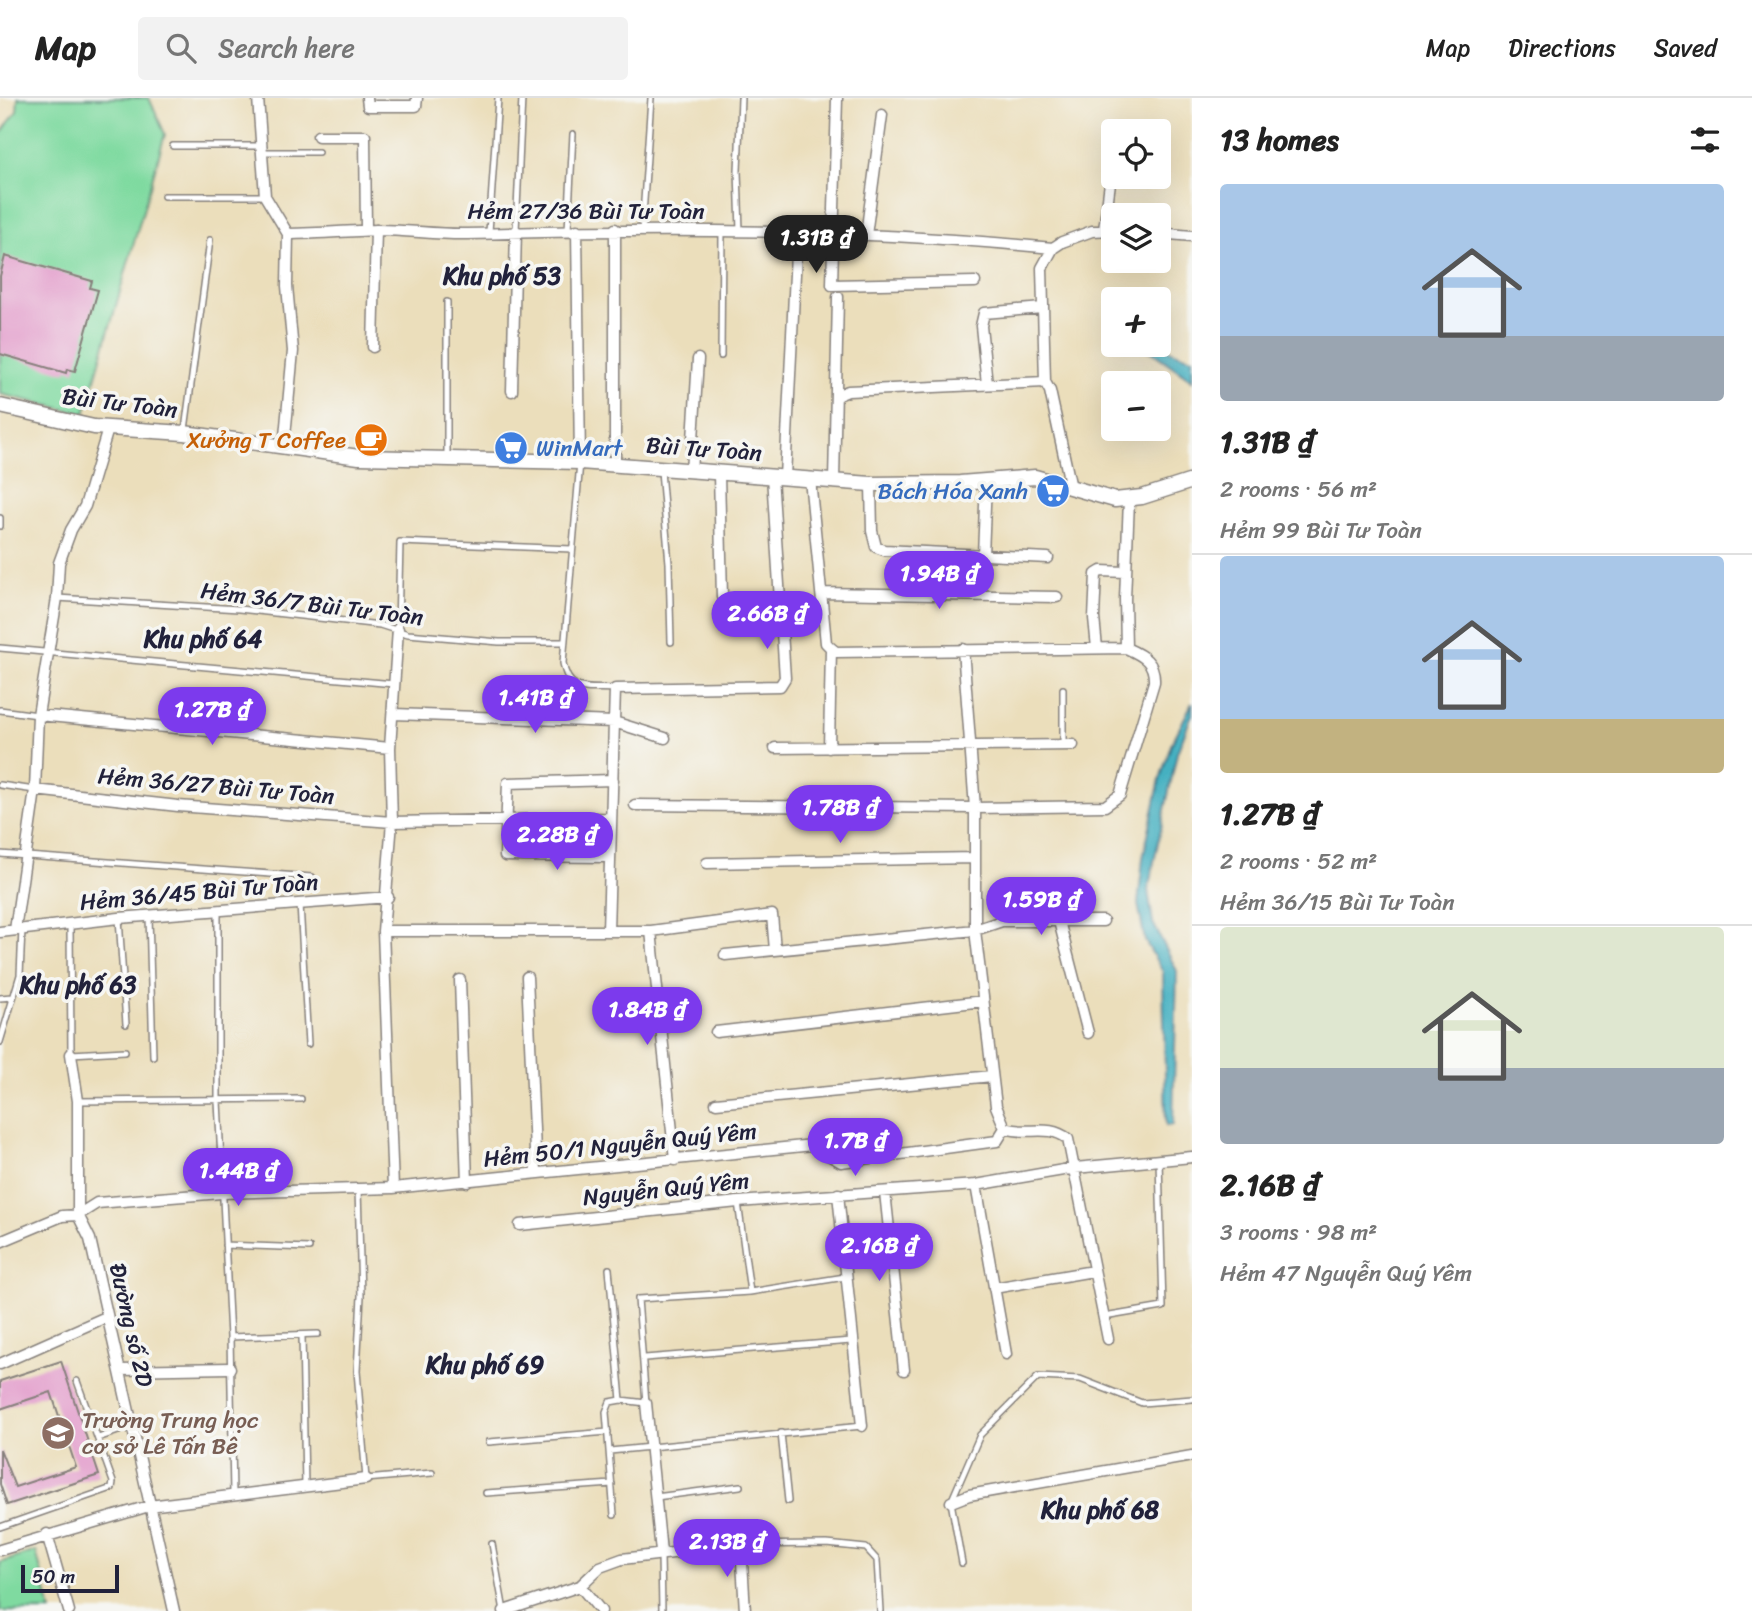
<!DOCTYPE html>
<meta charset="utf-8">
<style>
:root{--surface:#fff;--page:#f2f2f2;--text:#222;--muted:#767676;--line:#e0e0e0;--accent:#7c3aed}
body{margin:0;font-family:Sriracha,sans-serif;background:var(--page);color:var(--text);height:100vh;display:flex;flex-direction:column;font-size:26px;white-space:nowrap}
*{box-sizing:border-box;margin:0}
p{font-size:23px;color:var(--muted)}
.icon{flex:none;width:38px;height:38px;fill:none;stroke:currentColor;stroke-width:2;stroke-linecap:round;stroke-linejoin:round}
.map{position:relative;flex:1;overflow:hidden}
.side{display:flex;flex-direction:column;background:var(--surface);width:560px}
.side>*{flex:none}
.controls{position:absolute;left:1101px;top:21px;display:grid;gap:14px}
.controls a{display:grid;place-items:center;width:70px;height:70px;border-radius:7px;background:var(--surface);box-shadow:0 7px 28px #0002;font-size:35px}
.scale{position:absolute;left:21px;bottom:18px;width:98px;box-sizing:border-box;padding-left:7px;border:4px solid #22223b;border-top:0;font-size:19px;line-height:24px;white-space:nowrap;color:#22223b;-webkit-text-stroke:5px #f6f6f2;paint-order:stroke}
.price{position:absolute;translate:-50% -60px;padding:0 16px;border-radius:24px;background:var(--accent);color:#fff;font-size:23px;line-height:46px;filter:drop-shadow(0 2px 4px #0008)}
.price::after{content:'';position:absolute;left:50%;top:42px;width:21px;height:16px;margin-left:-10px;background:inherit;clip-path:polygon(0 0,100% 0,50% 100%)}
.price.active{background:#222;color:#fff}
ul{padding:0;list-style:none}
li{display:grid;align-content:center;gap:14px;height:371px;padding:0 28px}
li+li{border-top:2px solid var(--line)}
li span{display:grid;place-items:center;height:217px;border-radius:7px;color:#555}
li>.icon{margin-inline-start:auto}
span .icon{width:126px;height:126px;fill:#fffc;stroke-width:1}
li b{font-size:30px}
h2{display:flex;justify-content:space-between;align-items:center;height:84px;padding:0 28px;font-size:30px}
header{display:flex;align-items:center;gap:42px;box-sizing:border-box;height:98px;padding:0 35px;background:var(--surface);border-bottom:2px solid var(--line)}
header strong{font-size:33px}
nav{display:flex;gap:38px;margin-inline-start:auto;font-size:24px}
.search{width:490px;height:63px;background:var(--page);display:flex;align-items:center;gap:18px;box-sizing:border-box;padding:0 24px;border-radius:7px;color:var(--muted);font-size:26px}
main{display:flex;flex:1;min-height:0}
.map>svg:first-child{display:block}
.green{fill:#7fdaa0;stroke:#507e6e;stroke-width:2}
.water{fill:#44b0c1;stroke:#33697e;stroke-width:2}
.building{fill:#e29aca}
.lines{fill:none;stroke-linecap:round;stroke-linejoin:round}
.lane-casing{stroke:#86807b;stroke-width:8}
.street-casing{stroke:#86807b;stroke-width:13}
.secondary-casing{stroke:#86807b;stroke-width:17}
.lane{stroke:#fff;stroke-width:5}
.street{stroke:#fff;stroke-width:10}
.secondary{stroke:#fff;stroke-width:14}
.labels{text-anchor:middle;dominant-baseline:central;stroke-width:7;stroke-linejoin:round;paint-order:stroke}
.street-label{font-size:23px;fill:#22223b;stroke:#f6f6f2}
.food-label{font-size:23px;fill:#c56008;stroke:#f6f6f2;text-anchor:end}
.shop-label{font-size:23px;fill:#366cbe;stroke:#f6f6f2;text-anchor:start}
.education-label{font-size:23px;fill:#785e54;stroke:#f6f6f2;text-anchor:start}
.neighbourhood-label{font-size:24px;font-weight:bold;fill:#22223b;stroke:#f6f6f2}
</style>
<header>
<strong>Map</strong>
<div class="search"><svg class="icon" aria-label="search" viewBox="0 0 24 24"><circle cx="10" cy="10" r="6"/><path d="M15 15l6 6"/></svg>Search here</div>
<nav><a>Map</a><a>Directions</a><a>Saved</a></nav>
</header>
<main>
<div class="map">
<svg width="1192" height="1513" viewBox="0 0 1192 1513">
<rect width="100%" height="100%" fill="#f6f6f2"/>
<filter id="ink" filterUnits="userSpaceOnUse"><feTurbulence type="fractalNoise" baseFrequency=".0143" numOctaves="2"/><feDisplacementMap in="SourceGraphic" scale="14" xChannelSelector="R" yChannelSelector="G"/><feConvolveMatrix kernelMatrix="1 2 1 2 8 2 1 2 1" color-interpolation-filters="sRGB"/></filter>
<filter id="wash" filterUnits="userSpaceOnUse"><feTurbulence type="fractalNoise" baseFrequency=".00686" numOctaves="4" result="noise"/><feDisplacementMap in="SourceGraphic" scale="28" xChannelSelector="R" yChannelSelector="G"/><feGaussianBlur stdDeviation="1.57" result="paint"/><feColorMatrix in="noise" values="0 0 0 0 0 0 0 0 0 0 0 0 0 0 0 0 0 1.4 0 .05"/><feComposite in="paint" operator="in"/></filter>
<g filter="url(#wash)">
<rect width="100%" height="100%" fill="#ebdebb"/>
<path class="green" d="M18,0H149L165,36L85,316L0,296V37L17,13Z
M36,1453L51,1513H0V1465Z"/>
<path class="water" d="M1159,239L1169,252L1192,260V282L1142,247H1158Z
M1192,605V616L1177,655L1148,792L1153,825L1177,873L1173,1027L1166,1028L1163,874L1145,843L1138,806L1143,760L1160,681L1171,647Z"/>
<g id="blocks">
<path class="building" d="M5,158L92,183L90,190L98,192L75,273L67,271L66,275L0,256V178Z
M61,1263L99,1377L7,1407L0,1386V1351L15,1389L76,1369L51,1294L0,1311V1283Z"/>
</g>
</g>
<g filter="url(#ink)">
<use href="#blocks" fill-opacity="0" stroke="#86807b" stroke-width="2"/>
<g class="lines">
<g class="lane-casing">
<path id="lane" d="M173,48H260
M261,54H318
M164,98H265
M568,132L573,36
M642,132L651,0
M516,133L522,0
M740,133L738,73L741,0
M489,134L498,0
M447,204V358
M721,258L722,133
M185,332L210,142
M580,364L563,565C569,597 588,589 615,591
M661,373L669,465L671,544
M0,420V428
M57,500L239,511L380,527L408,536L499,544H563
M398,531L400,444L572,451
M0,550L394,586
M0,612L38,617
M1063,647V591
M0,687L35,692
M0,756L312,779
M300,806L308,946
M218,813V1003L230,1239L233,1396
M149,818L153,958
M119,820L126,926
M70,826L71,956L125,953
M0,900L12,899
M0,944L20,877L22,831
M78,1003L301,1001
M358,1091L361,1198L357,1273L366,1381L432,1375
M738,1104L750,1194
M225,1147L309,1150
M609,1171L621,1302L646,1305L638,1201L750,1194L845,1179
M1104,1219L1163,1209L1159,1062
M302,1238L305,1388
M230,1239L318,1236
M645,1260L851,1243
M781,1335L788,1403
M98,1340L133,1328
M489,1344L608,1334
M610,1353L862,1328
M486,1395L612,1386
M656,1399L740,1388
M614,1417L606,1314L610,1304L621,1302
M0,1429L112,1390L113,1384L77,1283
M492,1446L504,1513
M741,1447L827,1446L866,1450L877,1462L880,1513
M661,1457L662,1513
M962,1465L951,1404L980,1337L1038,1279L1080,1281L1142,1305L1192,1301"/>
</g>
<g class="street-casing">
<path id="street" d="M258,0L265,98L288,136L287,188L293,253L284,349
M367,0L368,8H416L417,0
M837,0L832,187L975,184
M318,38H365L366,132
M615,131V367
M577,132L580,364
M1104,132L1113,61
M1158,135L1192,138
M288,136C318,136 348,133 378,132C408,132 439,137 468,136C663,130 859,131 1053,150
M866,137L882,17
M373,249L376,132
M987,286L981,228L984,215L1042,210
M512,293L516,133
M836,298L848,293L1045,284
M691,374L698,261
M719,376L722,499
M785,379L797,135
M810,381L826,545L831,550L829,650
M834,383L838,199
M871,386L872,433L876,449L884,452L1048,460
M1071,390L1050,293L1045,284L1042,170L1053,150L1062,144L1092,133L1113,132
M983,457L986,383
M821,495L1057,499
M1097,550L1094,520L1096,476L1101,473L1125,474
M1126,550L1125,501L1129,402
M963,551L975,710V832L996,1008L1005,1030C1028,1038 1048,1025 1068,1041L1108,1241
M394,616L614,624L608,833
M38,617L390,650
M665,640L614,624L615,591L780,588L785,580L772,378
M775,650L1073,647
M35,692L178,708L392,724L610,720
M635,707L975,710L1105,708L1120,697L1154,584C1155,564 1144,558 1126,550L836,554L831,550
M609,759L505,758L508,685L613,682
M707,765L974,760
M1059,823L1088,935
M15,832L35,692L38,617L57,500L59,465L71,432L85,408L108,331
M383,833H651L772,817L775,852
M651,833L675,1062
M0,834L119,820L388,799
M725,857L975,832L1002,823H1103
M527,879L536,1075
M460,882L467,1084
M716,934L983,903
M71,956L78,1003V1117L90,1141L174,1513
M716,1005L992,978
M976,1087L1006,1256
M393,1090L383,833L392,724L390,650L398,531
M885,1094L904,1272
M838,1096L862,1328
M520,1127L738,1104L976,1087L1075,1070L1192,1059
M0,1144L62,1118L78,1117L97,1105L221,1095L393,1090L813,1047L820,1048L825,1055L841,1064L997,1043L1005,1030
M994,1190L1093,1173
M0,1266L106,1219
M120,1272L230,1270
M646,1305L661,1454
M951,1404L969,1397L1192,1358
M47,1436L69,1513
M0,1452L149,1408L366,1381
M580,1488L601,1513
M504,1513L580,1488L600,1469L622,1461L741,1447L745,1513"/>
</g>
<g class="secondary-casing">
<path id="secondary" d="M0,308L94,329L184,335L359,359L580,364L871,386L960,385L1035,379L1115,402L1142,399L1192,383"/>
</g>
<use href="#lane" class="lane"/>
<use href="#street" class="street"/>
<use href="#secondary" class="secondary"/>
</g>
</g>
<defs>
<g id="cafe-disc" transform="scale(1.75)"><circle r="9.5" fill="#e8710a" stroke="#f6f6f2"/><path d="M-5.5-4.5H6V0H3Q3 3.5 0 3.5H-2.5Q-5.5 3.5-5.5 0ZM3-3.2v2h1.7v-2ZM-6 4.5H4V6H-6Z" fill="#fff"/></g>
<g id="supermarket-disc" transform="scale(1.75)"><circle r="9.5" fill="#3f7fe0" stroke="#f6f6f2"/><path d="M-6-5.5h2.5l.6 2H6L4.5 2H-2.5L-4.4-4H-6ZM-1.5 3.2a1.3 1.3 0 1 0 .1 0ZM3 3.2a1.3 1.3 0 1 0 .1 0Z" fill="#fff"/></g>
<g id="school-disc" transform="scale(1.75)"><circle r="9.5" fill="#8d6e63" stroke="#f6f6f2"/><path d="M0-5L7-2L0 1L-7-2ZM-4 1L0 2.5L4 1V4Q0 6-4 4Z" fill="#fff"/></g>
</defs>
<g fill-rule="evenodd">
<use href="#cafe-disc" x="371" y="342"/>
<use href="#supermarket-disc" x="511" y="350"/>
<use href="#supermarket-disc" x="1053" y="393"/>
<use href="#school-disc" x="58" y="1335"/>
</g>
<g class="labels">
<g class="street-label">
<text x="586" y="113">Hẻm 27/36 Bùi Tư Toàn</text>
<text transform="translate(120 305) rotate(7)">Bùi Tư Toàn</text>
<text transform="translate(704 351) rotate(4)">Bùi Tư Toàn</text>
<text transform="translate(312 506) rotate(7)">Hẻm 36/7 Bùi Tư Toàn</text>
<text transform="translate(216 688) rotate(5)">Hẻm 36/27 Bùi Tư Toàn</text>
<text transform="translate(199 794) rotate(-5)">Hẻm 36/45 Bùi Tư Toàn</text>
<text transform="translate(620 1047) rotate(-6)">Hẻm 50/1 Nguyễn Quý Yêm</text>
<text transform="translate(666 1091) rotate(-6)">Nguyễn Quý Yêm</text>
<text transform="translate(131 1227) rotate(77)">Đường số 2D</text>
</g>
<g class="food-label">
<text x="346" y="342">Xưởng T Coffee</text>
</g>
<g class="shop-label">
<text x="536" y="350">WinMart</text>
<text x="1028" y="393" text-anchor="end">Bách Hóa Xanh</text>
</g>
<g class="education-label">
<text x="82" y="1322">Trường Trung học<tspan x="82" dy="26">cơ sở Lê Tấn Bê</tspan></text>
</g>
<g class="neighbourhood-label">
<text x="502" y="178">Khu phố 53</text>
<text x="203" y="541">Khu phố 64</text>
<text x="78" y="887">Khu phố 63</text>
<text x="485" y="1267">Khu phố 69</text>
<text x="1100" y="1412">Khu phố 68</text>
</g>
</g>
</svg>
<div class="controls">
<a><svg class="icon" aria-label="locate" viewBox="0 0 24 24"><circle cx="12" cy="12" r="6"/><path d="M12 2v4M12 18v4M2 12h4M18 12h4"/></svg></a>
<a><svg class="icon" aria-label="layers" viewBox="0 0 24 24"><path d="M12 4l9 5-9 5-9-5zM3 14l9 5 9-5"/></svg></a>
<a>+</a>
<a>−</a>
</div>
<div class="scale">50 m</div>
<b class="price active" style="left:816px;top:177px">1.31B ₫</b>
<b class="price" style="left:939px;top:513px">1.94B ₫</b>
<b class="price" style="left:767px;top:553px">2.66B ₫</b>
<b class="price" style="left:535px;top:637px">1.41B ₫</b>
<b class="price" style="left:212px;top:649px">1.27B ₫</b>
<b class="price" style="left:840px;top:747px">1.78B ₫</b>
<b class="price" style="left:557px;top:774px">2.28B ₫</b>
<b class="price" style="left:1041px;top:839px">1.59B ₫</b>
<b class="price" style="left:647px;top:949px">1.84B ₫</b>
<b class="price" style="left:855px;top:1080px">1.7B ₫</b>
<b class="price" style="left:238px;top:1110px">1.44B ₫</b>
<b class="price" style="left:879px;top:1185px">2.16B ₫</b>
<b class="price" style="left:727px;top:1481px">2.13B ₫</b>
</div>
<section class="side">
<h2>13 homes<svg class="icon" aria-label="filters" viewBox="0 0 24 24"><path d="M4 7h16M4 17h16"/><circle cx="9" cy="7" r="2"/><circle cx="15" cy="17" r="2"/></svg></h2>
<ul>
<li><span style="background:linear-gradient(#a9c7e8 70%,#9aa5b1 0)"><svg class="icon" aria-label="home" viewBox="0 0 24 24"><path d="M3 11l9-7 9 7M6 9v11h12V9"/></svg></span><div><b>1.31B ₫</b><p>2 rooms · 56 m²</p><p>Hẻm 99 Bùi Tư Toàn</p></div></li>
<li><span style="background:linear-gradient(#a9c7e8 75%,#c2b280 0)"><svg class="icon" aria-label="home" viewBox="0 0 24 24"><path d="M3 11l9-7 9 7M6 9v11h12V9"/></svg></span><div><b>1.27B ₫</b><p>2 rooms · 52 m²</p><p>Hẻm 36/15 Bùi Tư Toàn</p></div></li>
<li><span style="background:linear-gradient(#dfe7d0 65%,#9aa5b1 0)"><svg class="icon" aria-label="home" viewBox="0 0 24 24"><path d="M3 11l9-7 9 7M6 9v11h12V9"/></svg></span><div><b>2.16B ₫</b><p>3 rooms · 98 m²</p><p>Hẻm 47 Nguyễn Quý Yêm</p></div></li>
</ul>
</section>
</main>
